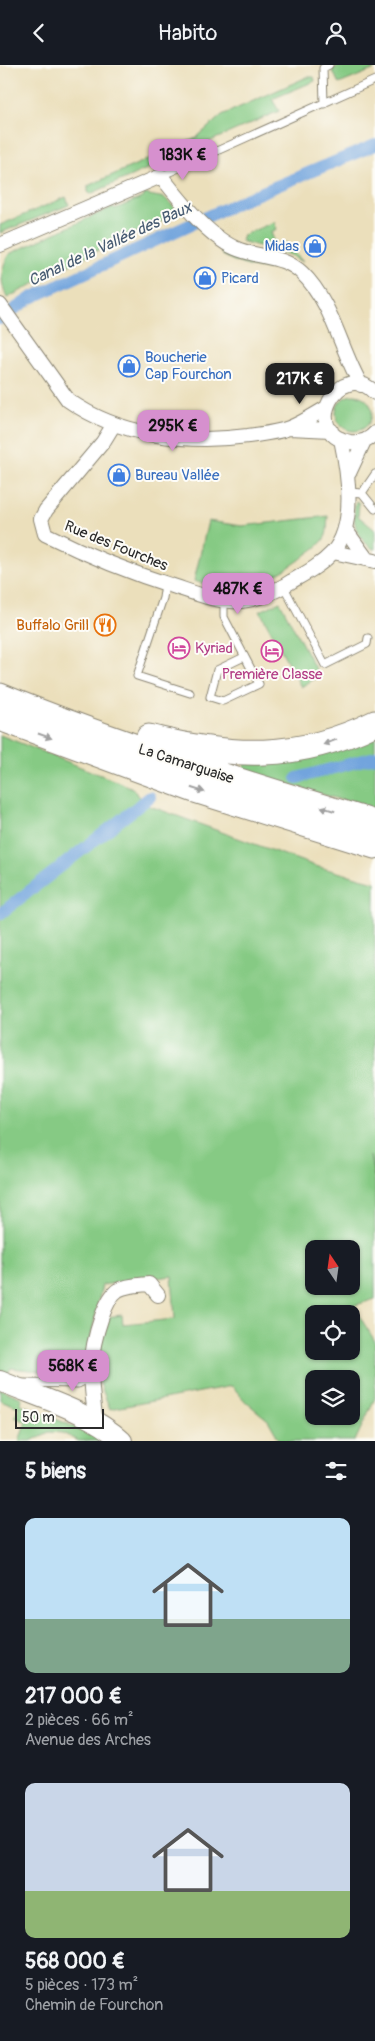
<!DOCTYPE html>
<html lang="fr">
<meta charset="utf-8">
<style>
:root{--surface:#171b24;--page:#242831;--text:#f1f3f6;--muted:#9ea1a6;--accent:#d690ce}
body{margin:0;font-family:Pangolin,sans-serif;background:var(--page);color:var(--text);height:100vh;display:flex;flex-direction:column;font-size:19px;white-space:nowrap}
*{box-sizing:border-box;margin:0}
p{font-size:16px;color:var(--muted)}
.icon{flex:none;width:28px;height:28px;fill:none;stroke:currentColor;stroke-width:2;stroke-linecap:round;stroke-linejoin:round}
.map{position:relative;height:1376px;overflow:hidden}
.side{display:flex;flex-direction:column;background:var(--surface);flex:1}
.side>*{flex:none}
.needle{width:32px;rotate:347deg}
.fabs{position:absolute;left:305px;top:1175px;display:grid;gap:10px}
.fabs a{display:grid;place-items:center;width:55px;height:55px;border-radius:10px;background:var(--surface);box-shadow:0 1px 4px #0004;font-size:25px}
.scale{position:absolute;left:15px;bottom:12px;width:89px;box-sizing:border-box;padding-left:5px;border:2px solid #2b2b2b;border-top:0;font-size:14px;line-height:18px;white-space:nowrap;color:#2b2b2b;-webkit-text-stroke:4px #fdfcf7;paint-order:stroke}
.price{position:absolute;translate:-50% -42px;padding:0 11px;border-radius:10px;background:var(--accent);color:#111;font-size:16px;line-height:32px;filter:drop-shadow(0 1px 2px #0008)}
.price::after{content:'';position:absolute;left:50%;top:30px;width:15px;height:11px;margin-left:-8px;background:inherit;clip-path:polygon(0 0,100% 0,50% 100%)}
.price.selected{background:#222;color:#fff}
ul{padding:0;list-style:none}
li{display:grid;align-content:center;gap:10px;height:265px;padding:0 25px}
li span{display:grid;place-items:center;height:155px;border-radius:10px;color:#555}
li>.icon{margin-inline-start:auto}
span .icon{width:90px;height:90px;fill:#fffc;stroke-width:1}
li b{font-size:21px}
h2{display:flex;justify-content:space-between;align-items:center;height:60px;padding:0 25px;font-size:21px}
header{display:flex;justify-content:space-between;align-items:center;height:65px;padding:0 25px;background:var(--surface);font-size:22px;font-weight:600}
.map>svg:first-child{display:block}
.green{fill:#86ca84;stroke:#587a58;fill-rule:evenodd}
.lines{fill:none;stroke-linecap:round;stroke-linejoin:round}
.canal{stroke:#72a4dd;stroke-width:12}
.lane-casing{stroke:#8b8573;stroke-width:9}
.street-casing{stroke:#8b8573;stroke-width:16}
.secondary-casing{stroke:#8b8573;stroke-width:22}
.highway-casing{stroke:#8b8573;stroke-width:27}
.lane{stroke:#fff;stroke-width:7}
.street{stroke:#fff;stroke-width:14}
.secondary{stroke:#fff;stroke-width:20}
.highway{stroke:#fff;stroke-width:25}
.oneway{fill:#a0a0a0}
.labels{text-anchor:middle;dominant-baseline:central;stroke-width:4;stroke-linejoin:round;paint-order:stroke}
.shop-label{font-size:15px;fill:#366cbe;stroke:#fdfcf7;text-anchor:start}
.street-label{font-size:15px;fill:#2b2b2b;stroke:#fdfcf7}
.food-label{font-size:15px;fill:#c56008;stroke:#fdfcf7;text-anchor:end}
.hotel-label{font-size:15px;fill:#b23c85;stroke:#fdfcf7;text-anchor:start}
.water-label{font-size:16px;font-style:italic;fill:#475b72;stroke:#fdfcf7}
</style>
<header><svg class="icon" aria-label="back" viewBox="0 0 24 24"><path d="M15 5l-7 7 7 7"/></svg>Habito<svg class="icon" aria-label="person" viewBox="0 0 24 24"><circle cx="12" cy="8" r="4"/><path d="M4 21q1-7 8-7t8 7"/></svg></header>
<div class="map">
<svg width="375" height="1376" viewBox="0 0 375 1376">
<rect width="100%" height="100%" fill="#fdfcf7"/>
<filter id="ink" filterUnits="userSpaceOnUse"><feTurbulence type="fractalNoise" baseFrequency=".02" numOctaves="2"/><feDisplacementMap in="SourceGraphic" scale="10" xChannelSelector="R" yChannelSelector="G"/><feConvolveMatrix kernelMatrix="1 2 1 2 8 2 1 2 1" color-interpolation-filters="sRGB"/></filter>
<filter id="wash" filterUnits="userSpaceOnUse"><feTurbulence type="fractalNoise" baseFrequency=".0096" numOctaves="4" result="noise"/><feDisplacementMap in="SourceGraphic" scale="20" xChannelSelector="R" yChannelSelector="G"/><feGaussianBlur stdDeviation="1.12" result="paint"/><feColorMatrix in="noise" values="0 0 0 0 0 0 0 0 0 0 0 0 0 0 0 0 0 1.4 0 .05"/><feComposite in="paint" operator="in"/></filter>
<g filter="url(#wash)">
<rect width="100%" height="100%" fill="#ebdfbb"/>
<path class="green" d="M342,0H375V4L339,19L332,4Z
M307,12H314L315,16L272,34L279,46L90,129L88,127V121L92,119L196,73L222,50Z
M144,129L165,133L177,145L168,153L94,187L7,233C0,217 0,205 9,189L113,142L115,144L144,132Z
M66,132L69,140L0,168V160Z
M274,157L277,164L271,167L276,181L285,177L303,197L291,190L241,176L243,170Z
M219,182C225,186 231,190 237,192C249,198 267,195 276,203C258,206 238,199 222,190Z
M336 348a18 18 0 1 1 36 0a18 18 0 1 1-36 0Z
M356,436L359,438L358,451L375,465V485C356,474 351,456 356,436Z
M328,451C327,457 328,465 326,470C323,478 314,484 307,489C274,517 235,529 194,516L208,456L242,461Z
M280,537L319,611L301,622L260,546Z
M375,667V745L243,706L245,698Z
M0,670L131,722L147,740L315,801L375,817V1111L370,1091L375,1119V1234L353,1241L375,1276V1333L355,1376H280L268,1355L246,1337L232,1321L110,1344L96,1309L93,1288L106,1252L122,1250L123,1259L175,1254L172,1211L102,1220L87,1290L48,1307L11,1303L7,1309L0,1306ZM314,1184H351V1221H314ZM314,1249H351V1286H314ZM314,1314H351V1351H314Z
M0,1324L22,1333L21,1339L91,1369L102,1376H79L62,1368L49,1367L31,1376H19L26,1357L15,1352L19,1342L0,1335Z"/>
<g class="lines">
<path class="canal" d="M0,254L31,233L248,133L375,80
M297,713L375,692
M0,849L150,732"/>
</g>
</g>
<g filter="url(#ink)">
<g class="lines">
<g class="lane-casing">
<path id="lane" d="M324,39L323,3L329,0
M161,111L375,15
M348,427L362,428L375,409
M362,428L375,444
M165,519L163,533L137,611L190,628
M284,522L325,600L367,579L368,573
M224,535V552L259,619L223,636L210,632L217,605L244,592
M24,1318L78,1319L90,1313"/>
</g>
<g class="street-casing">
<path id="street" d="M0,180L161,111C179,134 207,170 235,183C257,193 284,190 302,208C333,238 340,284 361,320
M0,240L68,335C119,371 187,379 248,371C261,369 276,368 289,363C302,358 314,350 326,343
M375,328C339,291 299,369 350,377C359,378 369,375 375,368
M114,359L103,377L46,445L41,454L45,469C87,490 131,508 176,522C194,528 212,535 231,536C251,538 275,527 292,516C306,508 321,500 332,488C357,461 348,407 341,374
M290,363L331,365
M349,408L364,376
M345,464L366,493
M333,487L375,496
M96,1358C90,1314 87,1294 102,1251C105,1243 110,1230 118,1225C127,1220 139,1220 149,1219L158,1230"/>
</g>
<g class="secondary-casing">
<path id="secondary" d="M0,1316C40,1333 90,1346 122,1376"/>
</g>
<g class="highway-casing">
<path id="highway" d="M0,631C122,681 248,719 375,758
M0,653L192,724L375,781
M149,672C231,693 298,696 375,658"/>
</g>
<use href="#lane" class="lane"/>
<use href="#street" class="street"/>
<use href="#secondary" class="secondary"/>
<use href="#highway" class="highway"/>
</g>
<defs><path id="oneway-solid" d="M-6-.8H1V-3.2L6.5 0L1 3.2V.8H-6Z" transform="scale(1.25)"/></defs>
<g class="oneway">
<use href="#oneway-solid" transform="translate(45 671) rotate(19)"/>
<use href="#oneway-solid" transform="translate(330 677) rotate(159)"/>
<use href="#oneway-solid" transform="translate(198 725) rotate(18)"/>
<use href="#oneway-solid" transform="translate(328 744) rotate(-163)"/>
</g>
</g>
<defs>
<g id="shop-ring" transform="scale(1.125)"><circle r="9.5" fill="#fdfcf7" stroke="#3f7fe0" stroke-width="1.5"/><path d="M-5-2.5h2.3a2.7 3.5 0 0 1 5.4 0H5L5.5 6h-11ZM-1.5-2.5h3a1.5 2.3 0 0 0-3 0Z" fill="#3f7fe0"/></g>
<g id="restaurant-ring" transform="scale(1.125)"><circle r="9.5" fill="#fdfcf7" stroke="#e8710a" stroke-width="1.5"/><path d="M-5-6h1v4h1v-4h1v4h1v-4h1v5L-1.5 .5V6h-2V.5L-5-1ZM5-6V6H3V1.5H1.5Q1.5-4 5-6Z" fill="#e8710a"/></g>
<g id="hotel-ring" transform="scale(1.125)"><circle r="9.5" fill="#fdfcf7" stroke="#d1479c" stroke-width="1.5"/><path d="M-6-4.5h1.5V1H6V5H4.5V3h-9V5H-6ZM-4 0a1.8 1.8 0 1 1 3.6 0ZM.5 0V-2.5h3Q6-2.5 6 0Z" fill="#d1479c"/></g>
</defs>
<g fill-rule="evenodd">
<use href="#shop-ring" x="315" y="181"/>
<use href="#shop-ring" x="205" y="213"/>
<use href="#shop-ring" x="129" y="301"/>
<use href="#shop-ring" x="119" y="410"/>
<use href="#restaurant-ring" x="105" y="560"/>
<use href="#hotel-ring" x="179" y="583"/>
<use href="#hotel-ring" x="272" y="586"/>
</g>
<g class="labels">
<g class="shop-label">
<text x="299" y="181" text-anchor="end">Midas</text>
<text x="221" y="213">Picard</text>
<text x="145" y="292">Boucherie<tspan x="145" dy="17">Cap Fourchon</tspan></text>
<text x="135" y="410">Bureau Vallée</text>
</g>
<g class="street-label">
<text transform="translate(116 481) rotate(22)">Rue des Fourches</text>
<text transform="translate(186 699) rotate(18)">La Camarguaise</text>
</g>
<g class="food-label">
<text x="89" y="560">Buffalo Grill</text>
</g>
<g class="hotel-label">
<text x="195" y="583">Kyriad</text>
<text x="272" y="609" text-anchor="middle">Première Classe</text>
</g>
<g class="water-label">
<text transform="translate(110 179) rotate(-25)">Canal de la Vallée des Baux</text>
</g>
</g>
</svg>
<div class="fabs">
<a><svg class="needle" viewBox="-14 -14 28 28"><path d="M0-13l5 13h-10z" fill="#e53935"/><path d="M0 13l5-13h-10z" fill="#9ea1a6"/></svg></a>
<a><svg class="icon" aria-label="locate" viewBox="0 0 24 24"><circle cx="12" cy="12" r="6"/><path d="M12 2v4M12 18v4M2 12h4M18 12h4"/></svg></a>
<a><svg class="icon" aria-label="layers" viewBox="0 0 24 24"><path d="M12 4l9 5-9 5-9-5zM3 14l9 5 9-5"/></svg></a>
</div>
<div class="scale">50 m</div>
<b class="price" style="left:183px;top:116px">183K €</b>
<b class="price selected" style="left:300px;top:340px">217K €</b>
<b class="price" style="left:173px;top:387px">295K €</b>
<b class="price" style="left:238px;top:550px">487K €</b>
<b class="price" style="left:73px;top:1327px">568K €</b>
</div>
<section class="side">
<h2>5 biens<svg class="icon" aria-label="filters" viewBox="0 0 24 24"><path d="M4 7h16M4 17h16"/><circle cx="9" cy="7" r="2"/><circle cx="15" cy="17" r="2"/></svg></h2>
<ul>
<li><span style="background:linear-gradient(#bfe0f5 65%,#7fa58c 0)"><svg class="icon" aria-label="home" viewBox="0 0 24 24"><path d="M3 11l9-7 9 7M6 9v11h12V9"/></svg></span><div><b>217 000 €</b><p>2 pièces · 66 m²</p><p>Avenue des Arches</p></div></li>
<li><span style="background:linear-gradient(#c9d6e8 70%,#8fb573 0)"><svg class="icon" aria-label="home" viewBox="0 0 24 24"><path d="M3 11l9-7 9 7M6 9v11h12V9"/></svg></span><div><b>568 000 €</b><p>5 pièces · 173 m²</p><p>Chemin de Fourchon</p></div></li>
</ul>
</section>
